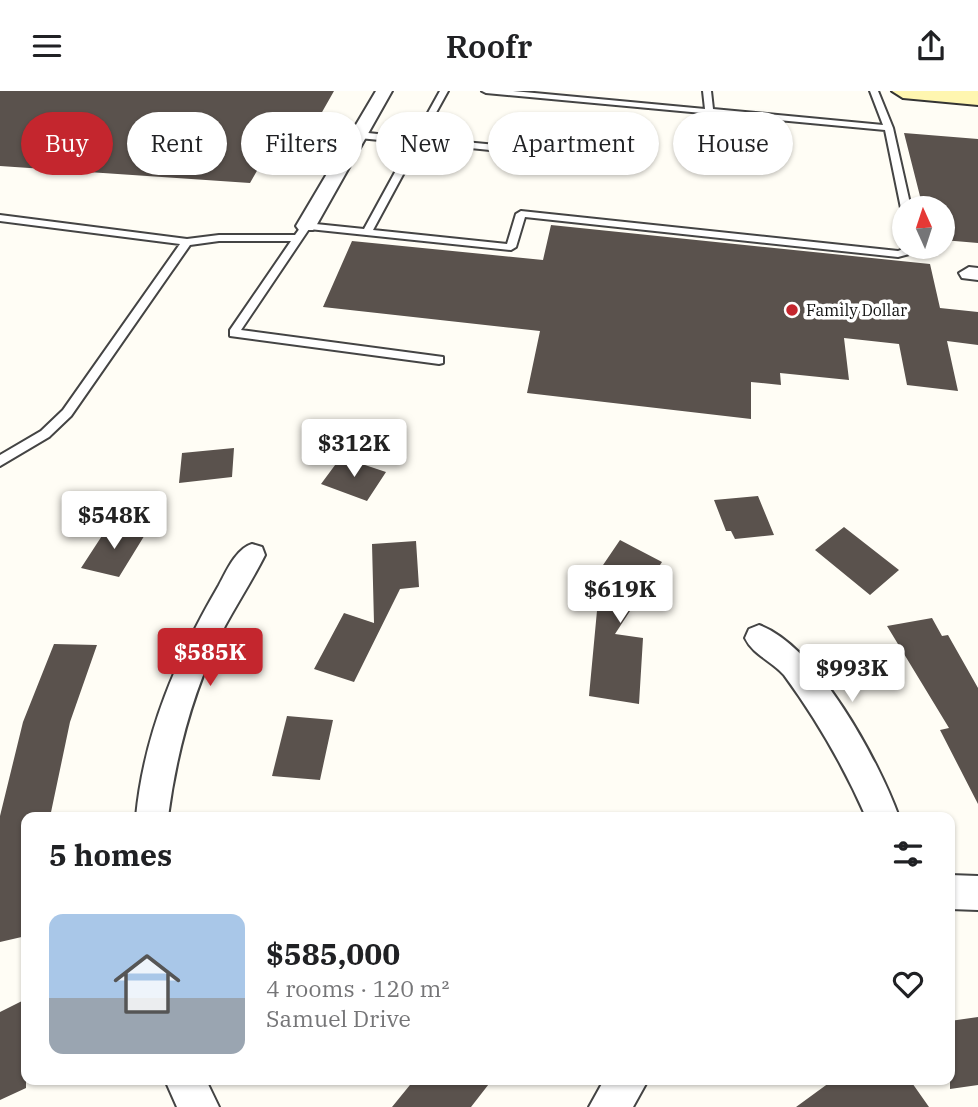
<!DOCTYPE html>
<meta charset="utf-8">
<style>
:root{--surface:#fff;--page:#f6f6f6;--text:#202124;--muted:#757577;--line:#e0e0e0;--accent:#c4262e}
body{margin:0;font-family:"IBM Plex Serif",serif;background:var(--page);color:var(--text);height:100vh;display:flex;flex-direction:column;font-size:26px;white-space:nowrap}
*{box-sizing:border-box;margin:0}
p{font-size:23px;color:var(--muted)}
.icon{flex:none;width:38px;height:38px;fill:none;stroke:currentColor;stroke-width:2;stroke-linecap:round;stroke-linejoin:round}
.map{position:relative;flex:1;overflow:hidden}
.details{position:absolute;left:21px;top:721px;width:934px;height:273px;display:flex;flex-direction:column;background:var(--surface);border-radius:14px;box-shadow:0 2px 5px #0004}
.details>*{flex:none}
.guide{position:absolute;left:21px;top:21px;width:936px;height:63px;display:flex;gap:14px}
.needle{width:46px;rotate:357deg}
.buttons{position:absolute;left:892px;top:105px;display:grid;gap:14px}
.buttons a{display:grid;place-items:center;width:63px;height:63px;border-radius:50%;background:var(--surface);box-shadow:0 2px 5px #0004;font-size:35px}
.price{position:absolute;translate:-50% -60px;padding:0 16px;border-radius:7px;background:#fff;color:#222;font-size:23px;line-height:46px;filter:drop-shadow(0 2px 4px #0008)}
.price::after{content:'';position:absolute;left:50%;top:42px;width:21px;height:16px;margin-left:-10px;background:inherit;clip-path:polygon(0 0,100% 0,50% 100%)}
.price.active{background:var(--accent);color:#fff}
ul{padding:0;list-style:none}
li{display:flex;align-items:center;gap:21px;height:175px;padding:0 28px}
li+li{border-top:2px solid var(--line)}
li span{display:grid;place-items:center;flex:none;width:196px;height:140px;border-radius:14px;color:#555}
li>.icon{margin-inline-start:auto}
span .icon{width:84px;height:84px;fill:#fffc;stroke-width:1}
li b{font-size:30px}
h2{display:flex;justify-content:space-between;align-items:center;height:84px;padding:0 28px;font-size:30px}
.tag{padding:0 24px;border-radius:32px;background:var(--surface);box-shadow:0 2px 5px #0004;font-size:24px;line-height:63px}
.tag.active{background:var(--accent);color:#fff}
header{display:flex;justify-content:space-between;align-items:center;height:91px;padding:0 28px;background:var(--surface);font-size:32px;font-weight:600}
.map>svg:first-child{display:block}
.building{fill:#5a524d}
.lines{fill:none;stroke-linecap:round;stroke-linejoin:round}
.lane-casing{stroke:#444;stroke-width:4}
.street-casing{stroke:#444;stroke-width:4}
.secondary-casing{stroke:#333;stroke-width:4}
.lane{fill:#fff;fill-rule:evenodd}
.street{fill:#fff;fill-rule:evenodd}
.secondary{fill:#fff6b0;fill-rule:evenodd}
.poi-dot{fill:#c4262e;stroke:#fff;stroke-width:2.5}
.labels{text-anchor:middle;dominant-baseline:central;stroke-width:7;stroke-linejoin:round;paint-order:stroke}
.far-poi-label{font-size:16px;fill:#111;stroke:#fff;text-anchor:start}
</style>
<header><svg class="icon" aria-label="menu" viewBox="0 0 24 24"><path d="M4 6h16M4 12h16M4 18h16"/></svg>Roofr<svg class="icon" aria-label="share" viewBox="0 0 24 24"><path d="M12 15V3M7 8l5-5 5 5M5 13v7h14v-7"/></svg></header>
<div class="map">
<svg width="978" height="1016" viewBox="0 0 978 1016">
<rect width="100%" height="100%" fill="#fffdf5"/>
<path class="building" d="M0,0H334L288,81L258,78L250,92L0,75Z
M904,42L978,48V152L943,149V117H923Z
M551,134L930,173L940,217L978,221V254L947,250L958,300L907,294L899,253L844,247L849,289L780,282L781,294L751,291V328L527,302L540,240L323,216L352,150L543,169Z
M234,357L232,386L179,392L182,362Z
M341,366L386,381L367,410L321,393Z
M758,405L774,444L735,448L731,440H726L714,409Z
M109,434L146,442L119,486L81,477Z
M844,436L899,479L870,504L815,459Z
M620,449L662,471L615,543L643,547L639,613L589,605L601,477Z
M416,450L419,496L400,498L354,591L314,578L344,522L374,532L372,453Z
M932,527L942,545L948,544L978,597V713L940,639L949,637L887,535Z
M54,553L97,554L70,631L50,726H26V845L0,851V725L23,631Z
M287,625L333,629L320,689L272,685Z
M26,908V997L0,1009V921Z
M978,926V994L950,998V930Z
M414,989H492L471,1016H392Z
M833,989H910L929,1016H796Z"/>
<g class="lines">
<g class="lane-casing">
<path id="lane" d="M440,0H448L422,47L580,62L584,65L580,68L420,52L373,139L507,153L516,123L521,120L898,160L908,156H918L913,162L898,166L525,126L516,156L511,159L309,138L241,239L443,266V272L439,273L230,245V239L291,150H219L190,154L71,325L49,346L0,375V364L41,340L63,319L180,153L0,130V124L187,148L219,144H295L303,133L306,132L364,138L411,52L359,47L355,44L359,41L414,47Z
M482,0H513L705,18L703,0H711L713,18L883,34L870,0H878L893,37L911,117H905V120L901,117L885,39L486,2Z"/>
</g>
<g class="street-casing">
<path id="street" d="M376,0H392L316,135L313,139H299L296,135Z
M969,176L978,177V189L962,187L959,182Z
M252,453L262,456L265,464C253,488 238,511 225,535C194,596 177,658 168,726H136C144,642 177,566 219,494C227,479 236,458 252,453Z
M759,534C817,555 879,670 899,726H866C844,676 817,629 784,584C772,570 753,564 745,547L749,538Z
M950,784L978,785V819L950,818Z
M165,989H206L219,1016H177Z
M604,989H648L633,1016H589Z"/>
</g>
<g class="secondary-casing">
<path id="secondary" d="M892,0H978V14L903,7Z"/>
</g>
<use href="#lane" class="lane"/>
<use href="#street" class="street"/>
<use href="#secondary" class="secondary"/>
</g>
<circle class="poi-dot" cx="792" cy="219" r="7"/>
<g class="labels">
<g class="far-poi-label">
<text x="806" y="219">Family Dollar</text>
</g>
</g>
</svg>
<div class="buttons">
<a><svg class="needle" viewBox="-14 -14 28 28"><path d="M0-13l5 13h-10z" fill="#e53935"/><path d="M0 13l5-13h-10z" fill="#757577"/></svg></a>
</div>
<b class="price" style="left:354px;top:388px">$312K</b>
<b class="price" style="left:114px;top:460px">$548K</b>
<b class="price" style="left:620px;top:534px">$619K</b>
<b class="price active" style="left:210px;top:597px">$585K</b>
<b class="price" style="left:852px;top:613px">$993K</b>
<div class="guide">
<a class="tag active">Buy</a>
<a class="tag">Rent</a>
<a class="tag">Filters</a>
<a class="tag">New</a>
<a class="tag">Apartment</a>
<a class="tag">House</a>
</div>
<section class="details">
<h2>5 homes<svg class="icon" aria-label="filters" viewBox="0 0 24 24"><path d="M4 7h16M4 17h16"/><circle cx="9" cy="7" r="2"/><circle cx="15" cy="17" r="2"/></svg></h2>
<ul>
<li><span style="background:linear-gradient(#a9c7e8 60%,#9aa5b1 0)"><svg class="icon" aria-label="home" viewBox="0 0 24 24"><path d="M3 11l9-7 9 7M6 9v11h12V9"/></svg></span><div><b>$585,000</b><p>4 rooms · 120 m²</p><p>Samuel Drive</p></div><svg class="icon" aria-label="heart" viewBox="0 0 24 24"><path d="M12 20l-8-8c-3-5 5-10 8-4 3-6 11-1 8 4z"/></svg></li>
</ul>
</section>
</div>
